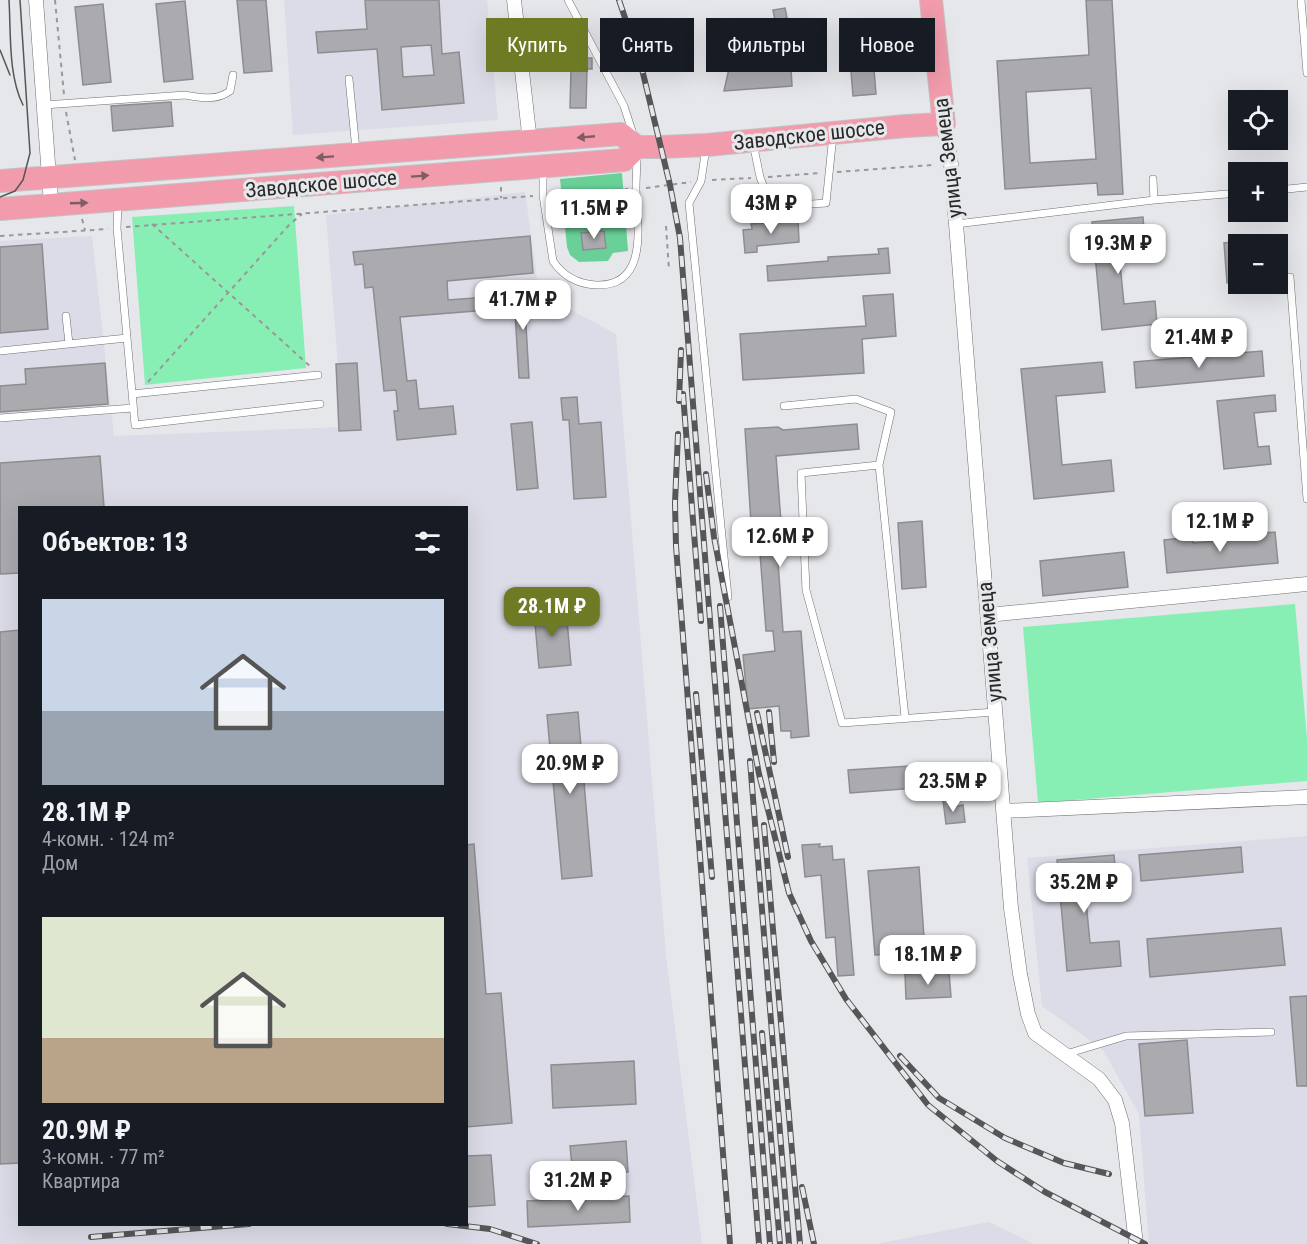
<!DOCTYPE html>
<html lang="ru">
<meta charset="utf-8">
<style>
:root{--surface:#171b24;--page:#242831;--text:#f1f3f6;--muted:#9ea1a6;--accent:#6f7a25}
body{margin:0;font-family:"Roboto Condensed",sans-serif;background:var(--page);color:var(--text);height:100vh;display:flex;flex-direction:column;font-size:22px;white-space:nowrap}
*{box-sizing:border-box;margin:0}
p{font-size:20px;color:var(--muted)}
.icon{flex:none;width:33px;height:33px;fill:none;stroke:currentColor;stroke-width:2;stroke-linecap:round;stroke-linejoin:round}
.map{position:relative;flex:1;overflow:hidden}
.panel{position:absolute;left:18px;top:506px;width:450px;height:720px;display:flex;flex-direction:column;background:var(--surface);border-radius:0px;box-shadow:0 6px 24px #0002}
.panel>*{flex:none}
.guide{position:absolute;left:486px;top:18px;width:570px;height:54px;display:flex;gap:12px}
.controls{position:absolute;left:1228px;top:90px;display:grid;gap:12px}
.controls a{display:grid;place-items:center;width:60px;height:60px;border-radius:0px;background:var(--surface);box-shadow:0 6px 24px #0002;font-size:30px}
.price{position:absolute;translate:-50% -51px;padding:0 14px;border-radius:12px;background:#fff;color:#222;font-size:20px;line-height:39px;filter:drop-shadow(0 2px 3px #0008)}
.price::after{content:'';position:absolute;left:50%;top:36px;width:18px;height:14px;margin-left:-9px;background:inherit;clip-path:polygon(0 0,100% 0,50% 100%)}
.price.current{background:var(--accent);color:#fff}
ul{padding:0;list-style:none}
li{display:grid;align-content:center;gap:12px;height:318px;padding:0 24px}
li span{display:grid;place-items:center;height:186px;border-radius:0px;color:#555}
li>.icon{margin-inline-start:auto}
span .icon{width:108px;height:108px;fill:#fffc;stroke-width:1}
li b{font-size:26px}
h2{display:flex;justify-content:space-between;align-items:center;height:72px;padding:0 24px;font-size:26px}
.pill{padding:0 21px;border-radius:0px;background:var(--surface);box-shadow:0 6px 24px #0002;font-size:21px;line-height:54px}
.pill.current{background:var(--accent);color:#fff}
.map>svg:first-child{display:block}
.built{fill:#dbdce7;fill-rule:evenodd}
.green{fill:#88efb4}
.forest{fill:#69d198}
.building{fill:#ababaf;stroke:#8c8d90;stroke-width:1.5;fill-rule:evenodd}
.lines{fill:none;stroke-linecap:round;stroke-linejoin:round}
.lane-casing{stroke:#6f6f73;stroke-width:8}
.street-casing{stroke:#6f6f73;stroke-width:15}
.primary-casing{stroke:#c3c3c3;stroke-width:24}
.path{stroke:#98989b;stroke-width:2;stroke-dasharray:4.5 4.5;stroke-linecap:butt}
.lane{stroke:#fff;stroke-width:7}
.street{stroke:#fff;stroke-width:14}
.primary{stroke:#f19bac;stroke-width:22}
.tram{stroke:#565658;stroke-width:1.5}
.rail-casing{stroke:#565658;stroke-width:6}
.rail{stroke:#e6e7eb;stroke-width:4;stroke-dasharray:11;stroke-linecap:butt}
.oneway{fill:#825c64}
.labels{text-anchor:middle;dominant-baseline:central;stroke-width:6;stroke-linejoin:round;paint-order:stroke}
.street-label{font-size:21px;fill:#282829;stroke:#e6e7eb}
</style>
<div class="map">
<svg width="1307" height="1244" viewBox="0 0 1307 1244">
<rect width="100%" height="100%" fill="#e6e7eb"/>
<path class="built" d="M284,0H487L498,120L293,135Z
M525,192L539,293L616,334L666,955L702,1244H0V241L92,236L114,436L343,427L326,215ZM20,507H466V1224H20Z
M1307,836V1244H1149L1139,1114L1103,1050L1042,1006L1027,858Z
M989,1222L1034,1244H876Z"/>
<path class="green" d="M294,206L306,368L145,385L132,217Z
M1295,604L1307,739V781L1038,803L1023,627Z"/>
<path class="forest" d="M622,173L628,251L613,253L608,261L579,262L570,255L567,247L560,179Z"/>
<path class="building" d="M237,0H266L272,71L244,73Z
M365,0H439L442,54L459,52L464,103L382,110L377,49L318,53L316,32L367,29ZM431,45L434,75L403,77L401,47Z
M1086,0H1112L1123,194L1098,195L1097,183L1005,189L997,61L1089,55ZM1091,88L1096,159L1030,163L1026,92Z
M185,1L193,79L164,82L156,4Z
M103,4L111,82L83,85L75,7Z
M785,8L787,18L775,20L773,10Z
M870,19L876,94L853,96L847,21Z
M734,46L751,51L744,71L791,67L792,86L724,91Z
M567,58H592V69H587L586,108H570L571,68H566Z
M171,102L173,126L113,131L111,106Z
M1143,217L1145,241L1118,243L1124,304L1155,301L1157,324L1102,330L1092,222Z
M798,220L799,242L757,246V252L745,253L743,230L752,229L751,224Z
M604,231L606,248L583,250L581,233Z
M530,236L533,273L447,281L448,300L487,297L488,310L400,317L407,381L416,380L419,409L453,406L456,434L397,440L394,411H398L396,390L384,391L373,287L365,288L363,264L355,265L353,252Z
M1239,241V281L1227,283L1224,243Z
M42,244L48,329L0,333V247Z
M888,248L890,273L768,281L767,266L828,261V257L879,254L878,249Z
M535,294L536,307L525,308L529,378H519L514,296Z
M893,294L896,336L862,339L864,373L743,380L740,334L866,326L863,296Z
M1262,351L1264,376L1136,388L1134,362Z
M1102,362L1105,392L1056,396L1062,465L1111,460L1114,491L1034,499L1021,369Z
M105,363L108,404L0,412V386L26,384L25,369Z
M357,363L361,430L339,431L336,364Z
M1275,395L1276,411L1254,413L1258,447L1269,446L1271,464L1224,469L1217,401Z
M577,397L579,424L601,422L606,497L574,499L569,420H563L561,398Z
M532,422L538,488L517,490L511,424Z
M857,424L859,449L776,456L783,548H777L783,632L801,631L809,736L791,738V731H781L779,706L748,709L743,655L775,651L773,631H766L760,554H753L745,429L778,427L783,430Z
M100,456L104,507H20V573L0,574V463Z
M922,521L926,587L902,589L898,523Z
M1275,532L1278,563L1167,573L1164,540L1193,537V543L1252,538V534Z
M1124,552L1128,587L1043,596L1040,561Z
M566,609L571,665L539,668L534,612Z
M20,630V1163L0,1164V632Z
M578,712L592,876L562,879L547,715Z
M941,764L943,786L850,793L848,770Z
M953,799L954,807L963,805L965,822L946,824L943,800Z
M474,844L486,994L501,993L512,1123L466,1127V845Z
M820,844L819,847L832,846L833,860L844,859L854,975L838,976L835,937L826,938L821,875L805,877L802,845Z
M1241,847L1243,872L1141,881L1139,855Z
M1114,855L1116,877L1084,880L1090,943L1119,941L1121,966L1067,971L1057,860Z
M919,867L925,951L875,955L868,871Z
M1281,928L1285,965L1150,977L1147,939Z
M949,972L951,997L906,999L905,974Z
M1307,996V1086H1297L1290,997Z
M1187,1040L1193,1113L1145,1116L1139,1044Z
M634,1061L636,1104L553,1108L551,1065Z
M626,1141L628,1172L573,1177L570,1146Z
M491,1155L495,1205L466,1207V1156Z
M629,1196L630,1222L528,1227L527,1201Z"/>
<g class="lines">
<g class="lane-casing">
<path id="lane" d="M568,0L624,106L633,134
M1301,0L1307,73
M349,79L356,150
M44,105L185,95C202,98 216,101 230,91L233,75
M753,143L760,177L771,207L826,203L833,135
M706,148L701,181L689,203L728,597
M543,169V195L553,261C563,276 578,284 596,285C650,287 637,223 636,189C636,178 637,167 637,156
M1153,179L1154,200
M1278,190L1307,187
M118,204L117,228L135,425L320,404
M956,224L1154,200L1239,193
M1290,277L1307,499
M66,316L69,344
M0,351L127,338
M132,394L318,375
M784,406L856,399L891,412L879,465
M0,418L133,408
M905,717L879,465L801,473L806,590L842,723L995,712
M1066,1054L1126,1036L1271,1032"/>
</g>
<g class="street-casing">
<path id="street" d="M36,0L51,204
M514,0L530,142
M944,124L951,164L956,224L1011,908L1020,974L1028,1014L1035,1033L1099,1079L1115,1100L1122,1123L1136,1244
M988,615L1307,584
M1004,811L1307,797"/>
</g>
<g class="primary-casing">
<path id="primary" d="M0,181L621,134L637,147H661L707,145L906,126L944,124L931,0
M0,209L624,160L637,147"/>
</g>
<path class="path" d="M55,0L64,95
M66,112L75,160
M837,172L932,165
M768,177L820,173
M712,180L751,178
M501,187V198
M646,188L691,182
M553,194L628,189
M82,219L85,230
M152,224L311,367
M666,226L669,270
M126,227L533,196
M0,236L108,229
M148,382L289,225L302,214"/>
<use href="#lane" class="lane"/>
<use href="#street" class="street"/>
<use href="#primary" class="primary"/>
<path class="tram" d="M9,0C11,33 8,75 23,105
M0,50L10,75
M0,197L15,191L23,180L30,153L20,0"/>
<g class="rail-casing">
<path id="rail" d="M619,0L641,65L670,185L680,238L759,1244
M683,394L701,621
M679,401L681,350
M678,434L675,503L676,546L730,1244
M706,474L714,537L759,774L789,893L811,941L846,999L928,1105L997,1161L1045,1192L1145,1244
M720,606L770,1244
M696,694L712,877
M769,712L774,762
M757,713L788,857
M750,761L789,1244
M764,825L800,1244
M762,1033L780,1244
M900,1056L939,1098L1005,1138L1064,1163L1109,1174
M802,1187L814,1244
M447,1224L490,1229L537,1244
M91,1237L249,1224"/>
</g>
<use href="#rail" class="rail"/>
</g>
<defs><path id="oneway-solid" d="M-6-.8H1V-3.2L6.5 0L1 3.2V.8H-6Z" transform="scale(1.5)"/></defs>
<g class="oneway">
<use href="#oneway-solid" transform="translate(586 137) rotate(175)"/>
<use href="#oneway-solid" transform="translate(325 157) rotate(176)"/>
<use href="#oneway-solid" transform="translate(420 176) rotate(-4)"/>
<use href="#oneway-solid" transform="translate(79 203) rotate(-2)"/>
</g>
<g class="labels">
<g class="street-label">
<text transform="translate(809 135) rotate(-6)">Заводское шоссе</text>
<text transform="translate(948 158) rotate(-97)">улица Земеца</text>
<text transform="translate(321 184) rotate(-5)">Заводское шоссе</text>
<text transform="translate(990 642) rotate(-95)">улица Земеца</text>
</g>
</g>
</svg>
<div class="controls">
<a><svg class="icon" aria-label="locate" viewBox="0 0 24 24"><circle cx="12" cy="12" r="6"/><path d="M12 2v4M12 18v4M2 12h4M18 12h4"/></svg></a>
<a>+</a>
<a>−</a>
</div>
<b class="price" style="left:771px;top:235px">43M ₽</b>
<b class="price" style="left:594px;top:240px">11.5M ₽</b>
<b class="price" style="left:1118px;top:275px">19.3M ₽</b>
<b class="price" style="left:523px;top:331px">41.7M ₽</b>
<b class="price" style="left:1199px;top:369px">21.4M ₽</b>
<b class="price" style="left:1220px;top:553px">12.1M ₽</b>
<b class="price" style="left:780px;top:568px">12.6M ₽</b>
<b class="price current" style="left:552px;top:638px">28.1M ₽</b>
<b class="price" style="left:570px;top:795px">20.9M ₽</b>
<b class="price" style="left:953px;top:813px">23.5M ₽</b>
<b class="price" style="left:1084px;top:914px">35.2M ₽</b>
<b class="price" style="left:928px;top:986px">18.1M ₽</b>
<b class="price" style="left:578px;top:1212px">31.2M ₽</b>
<div class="guide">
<a class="pill current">Купить</a>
<a class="pill">Снять</a>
<a class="pill">Фильтры</a>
<a class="pill">Новое</a>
</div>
<section class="panel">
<h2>Объектов: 13<svg class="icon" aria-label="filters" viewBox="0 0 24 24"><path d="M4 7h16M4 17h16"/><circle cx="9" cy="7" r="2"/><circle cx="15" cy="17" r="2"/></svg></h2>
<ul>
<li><span style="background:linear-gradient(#c9d6e8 60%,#9aa5b1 0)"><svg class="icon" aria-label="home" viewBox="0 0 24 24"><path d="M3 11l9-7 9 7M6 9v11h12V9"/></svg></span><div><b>28.1M ₽</b><p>4-комн. · 124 m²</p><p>Дом</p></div></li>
<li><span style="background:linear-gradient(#dfe7d0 65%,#b9a48a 0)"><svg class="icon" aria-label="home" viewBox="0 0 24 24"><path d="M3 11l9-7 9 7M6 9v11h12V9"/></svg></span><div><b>20.9M ₽</b><p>3-комн. · 77 m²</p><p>Квартира</p></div></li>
</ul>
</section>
</div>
